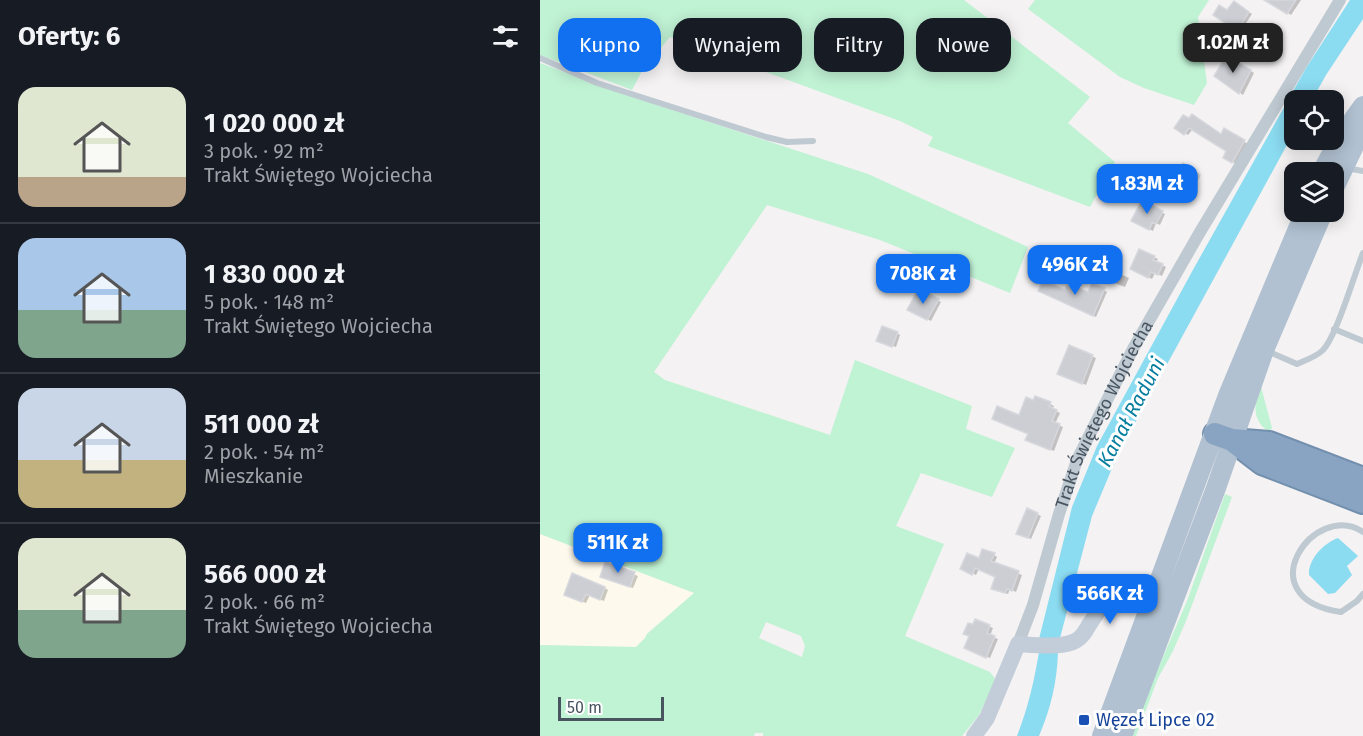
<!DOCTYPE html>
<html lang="pl">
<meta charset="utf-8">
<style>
:root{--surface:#171b24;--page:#242831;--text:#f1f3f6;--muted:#9ea1a6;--line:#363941;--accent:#1070f0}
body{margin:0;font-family:"Fira Sans",sans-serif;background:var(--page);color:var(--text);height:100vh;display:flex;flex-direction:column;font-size:22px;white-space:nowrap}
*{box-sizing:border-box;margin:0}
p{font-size:20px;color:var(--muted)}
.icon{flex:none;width:33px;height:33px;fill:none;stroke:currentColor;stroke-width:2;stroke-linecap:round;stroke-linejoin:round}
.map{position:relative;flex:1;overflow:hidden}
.side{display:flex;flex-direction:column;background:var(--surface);width:540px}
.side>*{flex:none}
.hud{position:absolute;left:18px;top:18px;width:570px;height:54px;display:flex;gap:12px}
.buttons{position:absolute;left:744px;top:90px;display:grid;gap:12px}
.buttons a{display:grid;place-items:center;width:60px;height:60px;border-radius:12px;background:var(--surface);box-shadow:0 3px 15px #0003;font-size:30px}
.scale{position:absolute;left:18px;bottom:15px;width:106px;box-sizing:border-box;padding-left:6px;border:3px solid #485561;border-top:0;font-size:16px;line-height:21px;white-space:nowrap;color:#485561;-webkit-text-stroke:4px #fff;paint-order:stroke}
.price{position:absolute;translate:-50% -51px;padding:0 14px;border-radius:12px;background:var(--accent);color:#fff;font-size:20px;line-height:39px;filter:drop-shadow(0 2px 3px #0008)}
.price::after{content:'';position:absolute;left:50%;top:36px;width:18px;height:14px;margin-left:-9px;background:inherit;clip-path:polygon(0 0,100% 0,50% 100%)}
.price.on{background:#222;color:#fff}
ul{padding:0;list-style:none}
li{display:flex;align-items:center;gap:18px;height:150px;padding:0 18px}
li+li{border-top:2px solid var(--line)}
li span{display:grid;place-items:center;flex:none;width:168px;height:120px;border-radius:18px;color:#555}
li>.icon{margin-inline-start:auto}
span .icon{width:72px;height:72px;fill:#fffc;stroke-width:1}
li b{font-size:26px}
h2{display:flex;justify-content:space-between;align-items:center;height:72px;padding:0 18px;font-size:26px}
.chip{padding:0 21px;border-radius:18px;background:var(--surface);box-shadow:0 3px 15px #0003;font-size:21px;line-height:54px}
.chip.on{background:var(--accent);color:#fff}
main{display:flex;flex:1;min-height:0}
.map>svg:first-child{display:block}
.commercial{fill:#fdf9ed}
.green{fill:#c0f2d4;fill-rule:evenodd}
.water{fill:#8bdbf1}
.shadow{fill:#0003}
.building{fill:#ccced4;stroke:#d6d8dd;stroke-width:1.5}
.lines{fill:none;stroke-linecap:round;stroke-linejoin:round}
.highway-casing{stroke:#738fae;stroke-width:26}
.lane{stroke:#bfc9d2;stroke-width:6}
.street{stroke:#bfc9d2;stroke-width:12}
.secondary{stroke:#c2cdd9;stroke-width:16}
.primary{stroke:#b1c1d1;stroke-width:20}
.highway{stroke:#88a4c2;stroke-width:22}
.transit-dot{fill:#1a4fb4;stroke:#fff;stroke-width:2}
.labels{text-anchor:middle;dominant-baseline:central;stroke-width:6;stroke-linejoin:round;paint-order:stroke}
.street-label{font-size:18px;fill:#485561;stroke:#fff}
.transit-label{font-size:18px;fill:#164399;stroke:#fff;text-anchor:start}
.water-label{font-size:20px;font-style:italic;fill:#067d9f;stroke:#fff}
</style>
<main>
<section class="side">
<h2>Oferty: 6<svg class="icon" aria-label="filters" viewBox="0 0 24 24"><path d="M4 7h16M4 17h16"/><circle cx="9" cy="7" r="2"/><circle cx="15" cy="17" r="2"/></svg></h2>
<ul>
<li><span style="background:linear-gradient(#dfe7d0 75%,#b9a48a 0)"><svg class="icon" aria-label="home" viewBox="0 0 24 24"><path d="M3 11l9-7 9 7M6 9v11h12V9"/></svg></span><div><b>1 020 000 zł</b><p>3 pok. · 92 m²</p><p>Trakt Świętego Wojciecha</p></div></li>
<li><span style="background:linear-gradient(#a9c7e8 60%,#7fa58c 0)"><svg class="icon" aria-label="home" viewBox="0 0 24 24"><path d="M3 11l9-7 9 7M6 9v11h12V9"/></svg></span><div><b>1 830 000 zł</b><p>5 pok. · 148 m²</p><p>Trakt Świętego Wojciecha</p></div></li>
<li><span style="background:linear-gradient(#c9d6e8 60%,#c2b280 0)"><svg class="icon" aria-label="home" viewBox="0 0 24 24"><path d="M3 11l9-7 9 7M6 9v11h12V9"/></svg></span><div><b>511 000 zł</b><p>2 pok. · 54 m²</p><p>Mieszkanie</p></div></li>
<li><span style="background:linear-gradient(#dfe7d0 60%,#7fa58c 0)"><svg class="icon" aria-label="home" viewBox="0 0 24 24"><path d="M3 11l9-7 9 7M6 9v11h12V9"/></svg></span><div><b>566 000 zł</b><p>2 pok. · 66 m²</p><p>Trakt Świętego Wojciecha</p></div></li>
</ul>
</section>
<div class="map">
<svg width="823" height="736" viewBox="0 0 823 736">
<rect width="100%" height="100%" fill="#f4f2f2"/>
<path class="commercial" d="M0,534L155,593L107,633L105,638L96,647L0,645Z"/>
<path class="green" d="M0,0H424L550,97L528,123L575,162L550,207L388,146L393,137L360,121L130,37L103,69L92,90L0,55Z
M495,0H669L658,17L667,83L654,105L604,88L580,77L488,9Z
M0,63L90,96L328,174L488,247L470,293L340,240L227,205L114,372L125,380L290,435L315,360L432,406L426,429L475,448L452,497L381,473L356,526L404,544L365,636L450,672L456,680L439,715L422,736H223V733H215L214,736H0V645L96,647L105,638L107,634L154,593L0,534ZM226,622L261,636L265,646L262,657L219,638Z
M720,383L732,428L729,432C710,419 715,402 720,383Z
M685,494L692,497L646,621L633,651L618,678L596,736H589L647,601Z"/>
<path class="water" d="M810,0H823V19L786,75L772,100H754V132L578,454L552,516L520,638L499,639L532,507L557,446L654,268L766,68Z
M798,538L818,556L807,566L812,575L795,593L788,594L769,575C768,559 784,543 798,538Z
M499,652H518C517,682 511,708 499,736H477C488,708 494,682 499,652Z"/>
<path class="shadow" d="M733,0H761L751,15L732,3Z
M694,3L712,14L700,32L675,15L688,12Z
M702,65L714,73L703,95L676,75Z
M644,117L682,136L685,130L708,144L696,164L685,157L688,151L653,129L648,135L636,128Z
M643,165L660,177L648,194L631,183Z
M602,202L625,214L620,225L616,223L613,231L593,221Z
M600,251L618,259L616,262L626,267L622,276L615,273L612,279L592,269Z
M576,272L589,278L585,287L572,282Z
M564,290L567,292L556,317L503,292H526L549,294Z
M382,292L401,302L391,321L369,309Z
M357,333L360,335L356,347L341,342Z
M530,347L556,358L546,385L523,375Z
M510,404L514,406L512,409L520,413L515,424L523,427L514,451L491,441L489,434L479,417Z
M497,514L501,516L491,539L482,535Z
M454,555L457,557L454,564L482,575L476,592L470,589L468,594L456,590L457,577L439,569L436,575L422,568Z
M66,564L98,576L93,588L65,578Z
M65,588L68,590L64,601L50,595L46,603L29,597Z
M436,621L453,628L450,636L458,639L450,658L429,650Z"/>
<path class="building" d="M724,0H756L747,14Z
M694,1L709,12L697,31L673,15L679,5L687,10Z
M686,56L711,70L699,94L674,76Z
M652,114L681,134L684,128L705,140L692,163L683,158L686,151L649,128L644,135L634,128L643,115L649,118Z
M643,163L660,175L646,195L629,183Z
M602,200L623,211L616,224L612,223L609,230L591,221Z
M599,249L615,256L613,260L623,264L618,275L611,272L608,278L590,269Z
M503,280L525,290L527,286L535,290L536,287L548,292L552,283L565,288L553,316L498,291Z
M382,290L399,299L387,320L367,310L376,293L379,295Z
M342,326L358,332L352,347L336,341Z
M529,345L553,355L542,384L517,374Z
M495,396L511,402L509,406L517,410L512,421L520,424L510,450L485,440L488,434L452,419L457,406L479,415L486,397L493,400Z
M487,508L498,513L488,538L476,534Z
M442,549L455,553L451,561L479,571L472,591L467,589L465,593L451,589L455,577L435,568L432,575L420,569L427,553L439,558Z
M65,562L95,572L90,587L60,577Z
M32,573L65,587L60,600L46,594L42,602L24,595Z
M435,619L450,625L447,633L455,636L446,658L424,648L429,636L423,634L428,623L433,624Z"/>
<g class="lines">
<g class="highway-casing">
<path id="highway" d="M675,434L692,440L729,443L823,479
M692,440L722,463L823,502"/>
</g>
<path class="lane" d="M0,58L57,83L226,137L247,142L273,141
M806,168L823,171
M794,329L823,341
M727,351L757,364C766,360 776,357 783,350C797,335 814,275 823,253
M823,532C775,499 705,598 801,612L817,601L823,594"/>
<path class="street" id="s1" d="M478,644L493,605L519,514L537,460L562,410L594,347L660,232L800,0"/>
<path class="secondary" d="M434,736L447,718L478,644C494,645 518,648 533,642C541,639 545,632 549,625C571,592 571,586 610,602"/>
<path class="primary" d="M782,172L800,138L823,106
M794,188L814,146L823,119
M562,736L689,393L765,212
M582,736L676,488L724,350L783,212"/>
<use href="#highway" class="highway"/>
</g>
<rect class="transit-dot" x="538" y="714" width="12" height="12" rx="3"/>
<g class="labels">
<g class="street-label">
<text stroke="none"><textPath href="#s1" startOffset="246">Trakt Świętego Wojciecha</textPath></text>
</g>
<g class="transit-label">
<text x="556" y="720">Węzeł Lipce 02</text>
</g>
<g class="water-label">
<text transform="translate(591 412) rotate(-62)">Kanał Raduni</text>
</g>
</g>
</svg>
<div class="buttons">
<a><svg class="icon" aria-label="locate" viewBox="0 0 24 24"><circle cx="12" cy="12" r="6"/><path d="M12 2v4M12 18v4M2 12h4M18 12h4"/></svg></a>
<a><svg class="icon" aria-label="layers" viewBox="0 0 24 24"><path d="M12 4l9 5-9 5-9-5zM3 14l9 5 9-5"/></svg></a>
</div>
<div class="scale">50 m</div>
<b class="price on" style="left:693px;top:74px">1.02M zł</b>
<b class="price" style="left:607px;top:215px">1.83M zł</b>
<b class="price" style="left:535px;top:296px">496K zł</b>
<b class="price" style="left:383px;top:305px">708K zł</b>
<b class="price" style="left:78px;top:574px">511K zł</b>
<b class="price" style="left:570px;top:625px">566K zł</b>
<div class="hud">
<a class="chip on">Kupno</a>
<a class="chip">Wynajem</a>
<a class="chip">Filtry</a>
<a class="chip">Nowe</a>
</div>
</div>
</main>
